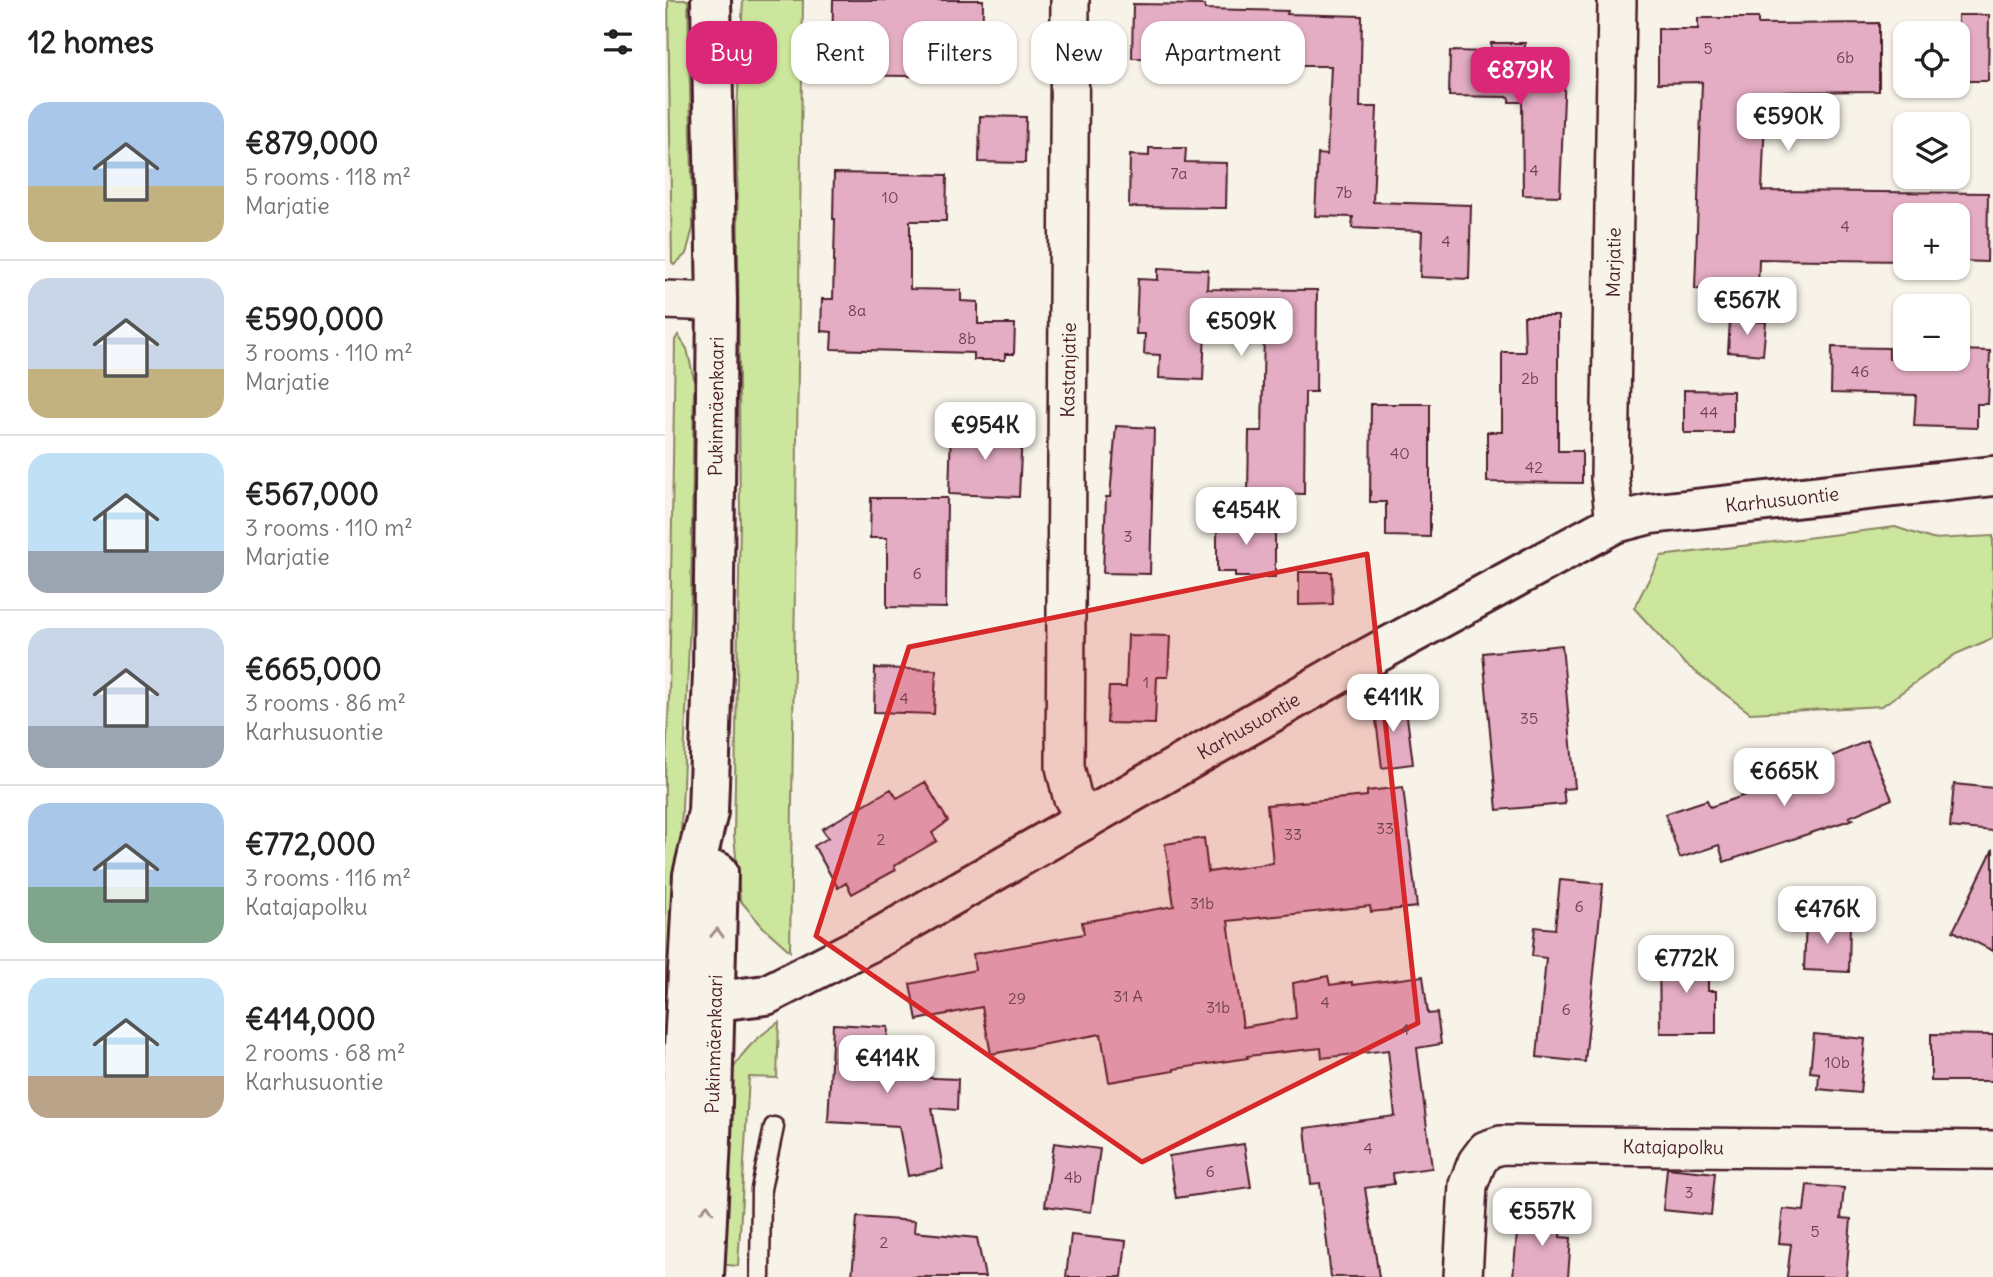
<!DOCTYPE html>
<meta charset="utf-8">
<style>
:root{--surface:#fff;--page:#f6f6f6;--text:#222;--muted:#767676;--line:#e0e0e0;--accent:#db2777}
body{margin:0;font-family:Delius,sans-serif;background:var(--page);color:var(--text);height:100vh;display:flex;flex-direction:column;font-size:26px;white-space:nowrap}
*{box-sizing:border-box;margin:0}
p{font-size:23px;color:var(--muted)}
.icon{flex:none;width:38px;height:38px;fill:none;stroke:currentColor;stroke-width:2;stroke-linecap:round;stroke-linejoin:round}
.map{position:relative;flex:1;overflow:hidden}
.details{display:flex;flex-direction:column;background:var(--surface);width:665px}
.details>*{flex:none}
.banner{position:absolute;left:21px;top:21px;width:665px;height:63px;display:flex;gap:14px}
.fabs{position:absolute;left:1228px;top:21px;display:grid;gap:14px}
.fabs a{display:grid;place-items:center;width:77px;height:77px;border-radius:14px;background:var(--surface);box-shadow:0 2px 5px #0004;font-size:35px}
.price{position:absolute;translate:-50% -60px;padding:0 16px;border-radius:14px;background:#fff;color:#222;font-size:23px;line-height:46px;filter:drop-shadow(0 2px 4px #0008)}
.price::after{content:'';position:absolute;left:50%;top:42px;width:21px;height:16px;margin-left:-10px;background:inherit;clip-path:polygon(0 0,100% 0,50% 100%)}
.price.active{background:var(--accent);color:#fff}
ul{padding:0;list-style:none}
li{display:flex;align-items:center;gap:21px;height:175px;padding:0 28px}
li+li{border-top:2px solid var(--line)}
li span{display:grid;place-items:center;flex:none;width:196px;height:140px;border-radius:21px;color:#555}
li>.icon{margin-inline-start:auto}
span .icon{width:84px;height:84px;fill:#fffc;stroke-width:1}
li b{font-size:30px}
h2{display:flex;justify-content:space-between;align-items:center;height:84px;padding:0 28px;font-size:30px}
.chip{padding:0 24px;border-radius:21px;background:var(--surface);box-shadow:0 2px 5px #0004;font-size:24px;line-height:63px}
.chip.active{background:var(--accent);color:#fff}
main{display:flex;flex:1;min-height:0}
.map>svg:first-child{display:block}
.green{fill:#cce79d;stroke:#8b8364;stroke-width:2}
.building{fill:#e4adc3;stroke:#4a1f2b;stroke-width:2}
.lines{fill:none;stroke-linecap:round;stroke-linejoin:round}
.service-casing{stroke:#4a1f2b;stroke-width:23}
.minor-casing{stroke:#4a1f2b;stroke-width:42}
.tertiary-casing{stroke:#4a1f2b;stroke-width:44}
.secondary-casing{stroke:#4a1f2b;stroke-width:44}
.service{stroke:#f7f3e8;stroke-width:18}
.minor{stroke:#f7f3e8;stroke-width:37}
.tertiary{stroke:#f7f3e8;stroke-width:38}
.secondary{stroke:#f7f3e8;stroke-width:38}
.oneway{stroke:#a0898a}
.marked{fill:#d62828;fill-opacity:0.2;stroke:#d62828;stroke-width:5;stroke-linejoin:round}
.labels{text-anchor:middle;dominant-baseline:central;stroke-width:5;stroke-linejoin:round;paint-order:stroke}
.number-label{font-size:16px;fill:#704251}
.street-label{font-size:19px;fill:#4a1f2b;stroke:#f7f3e8}
</style>
<main>
<section class="details">
<h2>12 homes<svg class="icon" aria-label="filters" viewBox="0 0 24 24"><path d="M4 7h16M4 17h16"/><circle cx="9" cy="7" r="2"/><circle cx="15" cy="17" r="2"/></svg></h2>
<ul>
<li><span style="background:linear-gradient(#a9c7e8 60%,#c2b280 0)"><svg class="icon" aria-label="home" viewBox="0 0 24 24"><path d="M3 11l9-7 9 7M6 9v11h12V9"/></svg></span><div><b>€879,000</b><p>5 rooms · 118 m²</p><p>Marjatie</p></div></li>
<li><span style="background:linear-gradient(#c9d6e8 65%,#c2b280 0)"><svg class="icon" aria-label="home" viewBox="0 0 24 24"><path d="M3 11l9-7 9 7M6 9v11h12V9"/></svg></span><div><b>€590,000</b><p>3 rooms · 110 m²</p><p>Marjatie</p></div></li>
<li><span style="background:linear-gradient(#bfe0f5 70%,#9aa5b1 0)"><svg class="icon" aria-label="home" viewBox="0 0 24 24"><path d="M3 11l9-7 9 7M6 9v11h12V9"/></svg></span><div><b>€567,000</b><p>3 rooms · 110 m²</p><p>Marjatie</p></div></li>
<li><span style="background:linear-gradient(#c9d6e8 70%,#9aa5b1 0)"><svg class="icon" aria-label="home" viewBox="0 0 24 24"><path d="M3 11l9-7 9 7M6 9v11h12V9"/></svg></span><div><b>€665,000</b><p>3 rooms · 86 m²</p><p>Karhusuontie</p></div></li>
<li><span style="background:linear-gradient(#a9c7e8 60%,#7fa58c 0)"><svg class="icon" aria-label="home" viewBox="0 0 24 24"><path d="M3 11l9-7 9 7M6 9v11h12V9"/></svg></span><div><b>€772,000</b><p>3 rooms · 116 m²</p><p>Katajapolku</p></div></li>
<li><span style="background:linear-gradient(#bfe0f5 70%,#b9a48a 0)"><svg class="icon" aria-label="home" viewBox="0 0 24 24"><path d="M3 11l9-7 9 7M6 9v11h12V9"/></svg></span><div><b>€414,000</b><p>2 rooms · 68 m²</p><p>Karhusuontie</p></div></li>
</ul>
</section>
<div class="map">
<svg width="1328" height="1277" viewBox="0 0 1328 1277">
<rect width="100%" height="100%" fill="#f7f3e8"/>
<filter id="ink" filterUnits="userSpaceOnUse"><feTurbulence type="fractalNoise" baseFrequency=".0143" numOctaves="2"/><feDisplacementMap in="SourceGraphic" scale="14" xChannelSelector="R" yChannelSelector="G"/><feConvolveMatrix kernelMatrix="1 2 1 2 8 2 1 2 1" color-interpolation-filters="sRGB"/></filter>
<g filter="url(#ink)">
<path class="green" d="M3,0H23L28,228L21,254L9,265L7,263Z
M78,0H138L125,951L98,927L75,900L69,835L75,525L72,110Z
M13,335L22,349L29,379L26,597L9,995L0,1056V776L4,701L10,340Z
M1230,527L1267,539L1328,536V638L1291,654L1217,706L1085,713L1019,663L969,608L996,556Z
M114,1022L112,1078L84,1077L73,1266L52,1264L63,1081C72,1055 91,1038 114,1022Z"/>
<path class="building" d="M168,0H318L317,77L167,75Z
M468,4L540,5V9L623,11L622,14L697,16L695,107H712L708,202L806,205L804,279L755,277L757,231L687,228L688,217L650,216L653,154L662,155L666,66H635V62L467,58Z
M1293,15H1324L1323,81H1293Z
M1033,18H1093V24L1214,23V91L1101,92L1097,191L1323,193L1322,262L1293,261V215H1241V261L1094,259L1093,291L1030,289L1037,82L993,83V29H1033Z
M826,43H860L859,71L900,72L895,196L858,195L857,102H844V97L784,96L785,51L826,52Z
M315,116L361,117L360,163L314,162Z
M484,148H521L520,162L562,163L561,208L464,207L465,155L484,156Z
M169,173L282,175L281,221H245V289L296,290V301L313,302V324H350L349,354H340V360H309V353L166,349L167,332L156,331L157,299H168L170,219H168Z
M493,268L543,270L542,289L652,290L651,392H640L639,494L583,493L584,431H597L599,331L540,329L538,380L494,378L495,355L479,354L480,334H471L473,279L493,280Z
M859,316H893V451H917V483L822,482V432H837V352H860Z
M1065,320L1101,322L1098,355L1063,352Z
M1167,347L1224,348V359H1293V350L1325,351L1323,404H1312V428L1249,426L1251,395L1166,393Z
M1019,390L1068,391V433H1019Z
M706,404H765V537L721,536V502H705Z
M451,426L489,428L485,574L438,573L441,497H445Z
M286,428L357,431L354,497L284,494Z
M206,498H282L281,608L222,607V538H205Z
M552,518L610,519V577H570V572H552Z
M634,572H667L668,604L634,605Z
M463,635L505,636L503,677H492L490,724L442,723L444,687H461Z
M897,645L910,788L898,789L900,804L832,810L818,653Z
M210,668L271,670L269,714L209,712Z
M740,701L748,764L717,768L709,704Z
M1202,741L1227,799L1184,817L1188,819L1059,862L1054,845L1015,858L1000,814L1042,800L1045,807L1134,777L1132,771Z
M260,782L283,821L267,833L272,841L229,866L231,870L187,894L181,883L173,888L149,846L163,838L157,829L226,789L232,798Z
M1289,784L1328,788V831L1285,827Z
M738,787L752,907L706,912L705,906L563,921L578,1027L631,1018L628,983L663,976L665,985L687,982V985L758,976L763,1014L772,1013L776,1044L752,1048L767,1168L728,1173L729,1184L700,1188L714,1277H666L655,1183L646,1184L640,1128L730,1116L723,1050L657,1058L656,1048L582,1056L583,1058L509,1069V1071L444,1082L436,1034L326,1054L317,1007L252,1020L245,984L310,970L308,954L419,934L417,922L509,906L500,844L539,838L543,872L608,863L602,805L702,796V791Z
M1328,849V951L1288,931Z
M895,880L938,884L920,1062L872,1057L881,958L867,956L870,927L890,929Z
M1141,921L1185,922L1184,972L1139,970Z
M994,955H1043V991H1051V1033H995Z
M168,1024L223,1027L220,1076L293,1079L292,1110L267,1108L278,1169L243,1176L234,1126L163,1122Z
M1149,1034L1200,1039L1195,1093L1153,1089L1154,1073L1145,1072Z
M1266,1034L1328,1035V1081H1266Z
M389,1143L435,1149L426,1212L380,1206Z
M579,1144L586,1187L511,1198L504,1156Z
M1002,1168L1050,1173L1046,1215L998,1210Z
M1142,1185L1179,1188L1176,1218L1186,1219L1181,1277H1122L1126,1244L1114,1243L1118,1209L1139,1211Z
M864,1212L897,1215L895,1237L906,1238L903,1277H848L852,1233H861Z
M192,1217L250,1221L249,1232L312,1238L320,1277H187Z
M406,1235L461,1241L457,1277H401Z"/>
<g class="lines">
<g class="service-casing">
<path id="service" d="M95,1277L96,1189L109,1127"/>
</g>
<g class="minor-casing">
<g id="minor">
<path d="M405,0L400,767L407,796L421,820"/>
<path d="M0,300L52,302"/>
<path id="s1" d="M950,523L945,478L952,0"/>
<path id="s2" d="M798,1277L803,1185L812,1162L821,1150L836,1145L1328,1150"/>
</g>
</g>
<g class="tertiary-casing">
<g id="tertiary">
<path id="s3" d="M22,1000L51,1001L101,995L213,938L684,668L950,523L985,514L1328,476"/>
</g>
</g>
<g class="secondary-casing">
<g id="secondary">
<path id="s4" d="M7,1277L28,875L43,812L48,672L52,302L46,0"/>
<path id="s5" d="M39,1277L46,1140L53,872"/>
</g>
</g>
<use href="#service" class="service"/>
<use href="#minor" class="minor"/>
<use href="#tertiary" class="tertiary"/>
<use href="#secondary" class="secondary"/>
</g>
<defs><path id="oneway-chevron" d="M-2-3.5L2.5 0L-2 3.5" fill="none" stroke-width="1.6" stroke-linecap="round" stroke-linejoin="round" transform="scale(1.75)"/></defs>
<g class="oneway">
<use href="#oneway-chevron" transform="translate(52 933) rotate(-89)"/>
<use href="#oneway-chevron" transform="translate(42 1209) rotate(-87)"/>
</g>
</g>
<path class="marked" d="M702,554L753,1023L477,1162L151,936L244,647Z"/>
<g class="labels">
<g class="number-label">
<text x="1043" y="48">5</text>
<text x="1180" y="57">6b</text>
<text x="869" y="170">4</text>
<text x="514" y="173">7a</text>
<text x="679" y="192">7b</text>
<text x="225" y="197">10</text>
<text x="1180" y="226">4</text>
<text x="781" y="241">4</text>
<text x="192" y="310">8a</text>
<text x="302" y="338">8b</text>
<text x="1195" y="371">46</text>
<text x="865" y="378">2b</text>
<text x="1044" y="412">44</text>
<text x="735" y="453">40</text>
<text x="869" y="467">42</text>
<text x="463" y="536">3</text>
<text x="252" y="573">6</text>
<text x="481" y="682">1</text>
<text x="239" y="698">4</text>
<text x="864" y="718">35</text>
<text x="720" y="828">33</text>
<text x="628" y="834">33</text>
<text x="216" y="839">2</text>
<text x="537" y="903">31b</text>
<text x="914" y="906">6</text>
<text x="463" y="996">31 A</text>
<text x="352" y="998">29</text>
<text x="660" y="1002">4</text>
<text x="553" y="1007">31b</text>
<text x="901" y="1009">6</text>
<text x="740" y="1029">4</text>
<text x="1172" y="1062">10b</text>
<text x="703" y="1148">4</text>
<text x="545" y="1171">6</text>
<text x="408" y="1177">4b</text>
<text x="1024" y="1192">3</text>
<text x="1150" y="1231">5</text>
<text x="219" y="1242">2</text>
</g>
<g class="street-label">
<text stroke="none"><textPath href="#s1" startOffset="261">Marjatie</textPath></text>
<text transform="translate(403 370) rotate(-89)">Kastanjatie</text>
<text stroke="none"><textPath href="#s4" startOffset="873">Pukinmäenkaari</textPath></text>
<text stroke="none"><textPath href="#s3" startOffset="1220">Karhusuontie</textPath></text>
<text stroke="none"><textPath href="#s3" startOffset="632">Karhusuontie</textPath></text>
<text stroke="none"><textPath href="#s5" startOffset="233">Pukinmäenkaari</textPath></text>
<text stroke="none"><textPath href="#s2" startOffset="320">Katajapolku</textPath></text>
</g>
</g>
</svg>
<div class="fabs">
<a><svg class="icon" aria-label="locate" viewBox="0 0 24 24"><circle cx="12" cy="12" r="6"/><path d="M12 2v4M12 18v4M2 12h4M18 12h4"/></svg></a>
<a><svg class="icon" aria-label="layers" viewBox="0 0 24 24"><path d="M12 4l9 5-9 5-9-5zM3 14l9 5 9-5"/></svg></a>
<a>+</a>
<a>−</a>
</div>
<b class="price active" style="left:855px;top:107px">€879K</b>
<b class="price" style="left:1123px;top:153px">€590K</b>
<b class="price" style="left:1082px;top:337px">€567K</b>
<b class="price" style="left:576px;top:358px">€509K</b>
<b class="price" style="left:320px;top:462px">€954K</b>
<b class="price" style="left:581px;top:547px">€454K</b>
<b class="price" style="left:728px;top:734px">€411K</b>
<b class="price" style="left:1119px;top:808px">€665K</b>
<b class="price" style="left:1162px;top:946px">€476K</b>
<b class="price" style="left:1021px;top:995px">€772K</b>
<b class="price" style="left:222px;top:1095px">€414K</b>
<b class="price" style="left:877px;top:1248px">€557K</b>
<div class="banner">
<a class="chip active">Buy</a>
<a class="chip">Rent</a>
<a class="chip">Filters</a>
<a class="chip">New</a>
<a class="chip">Apartment</a>
</div>
</div>
</main>
